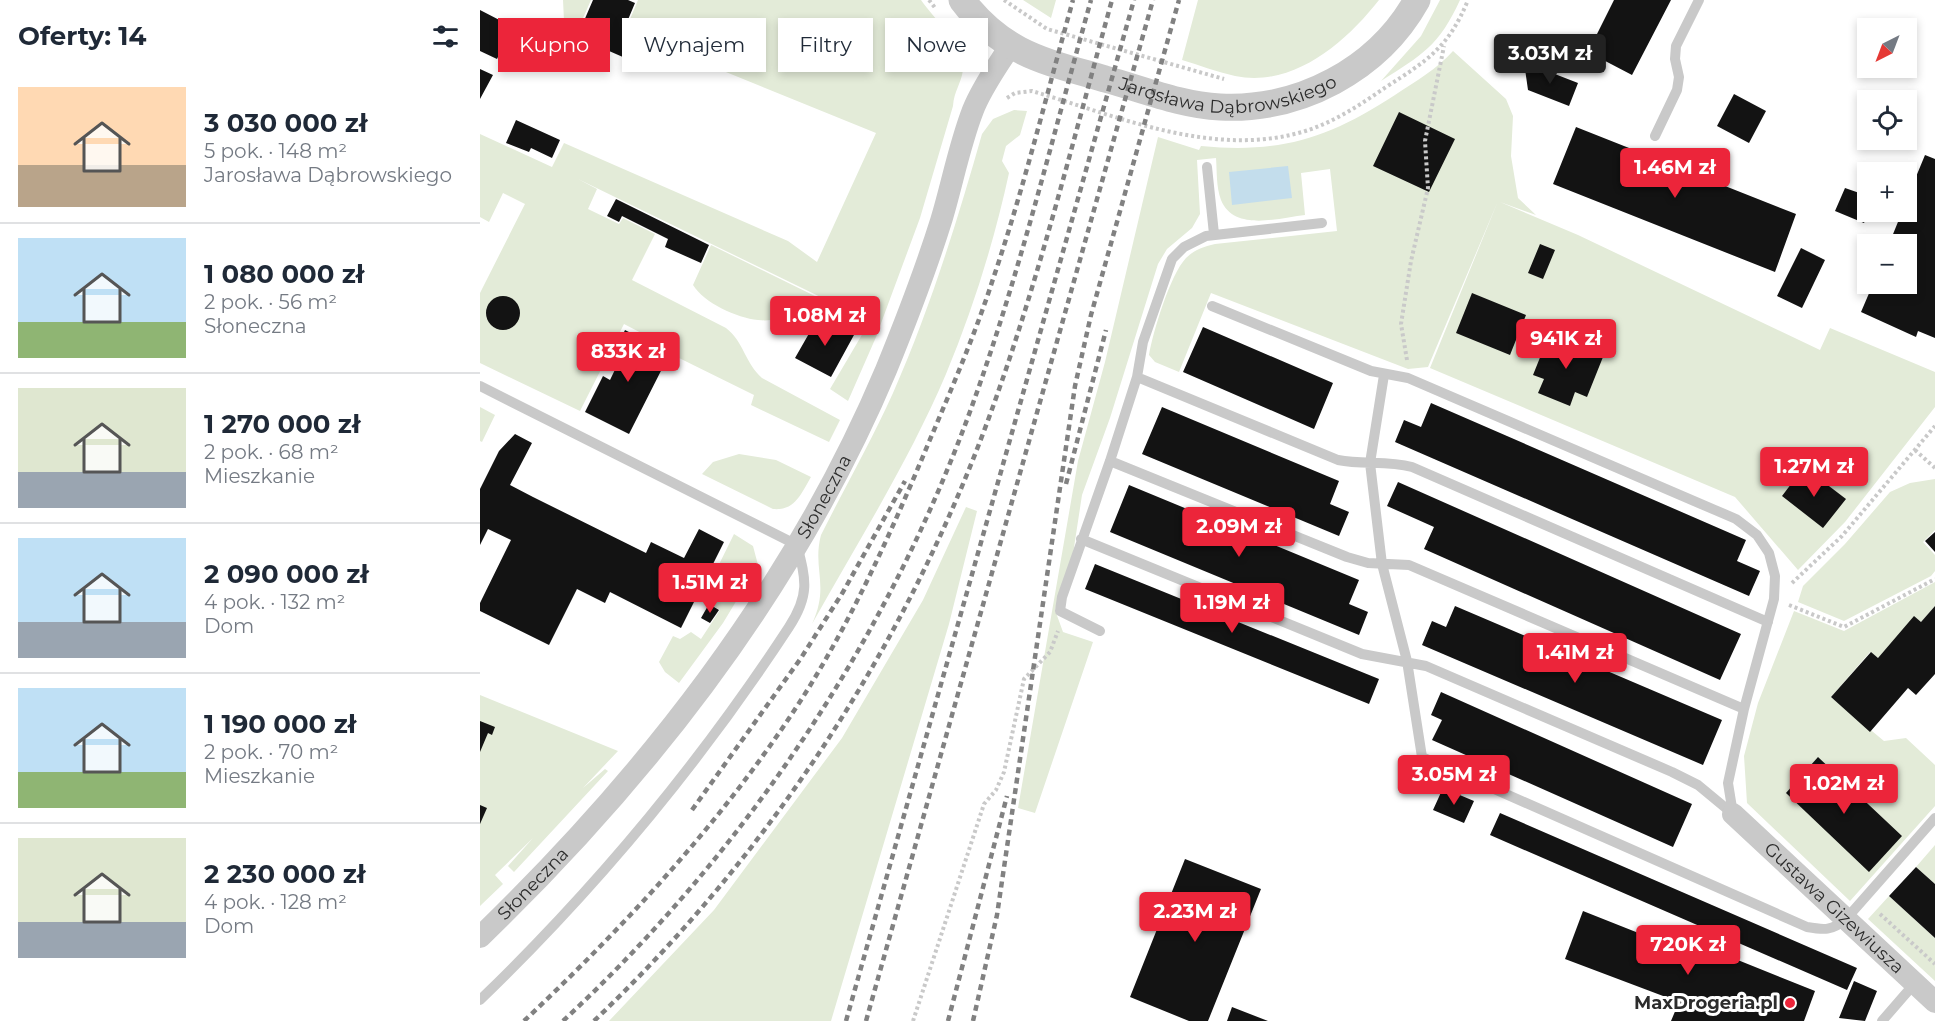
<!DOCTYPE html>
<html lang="pl">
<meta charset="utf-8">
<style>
:root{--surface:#fff;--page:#f6f6f7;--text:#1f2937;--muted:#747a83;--line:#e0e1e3;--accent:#ec253a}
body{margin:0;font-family:Montserrat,sans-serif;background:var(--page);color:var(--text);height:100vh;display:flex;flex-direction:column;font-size:22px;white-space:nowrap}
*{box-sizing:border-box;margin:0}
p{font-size:20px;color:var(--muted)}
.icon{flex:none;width:33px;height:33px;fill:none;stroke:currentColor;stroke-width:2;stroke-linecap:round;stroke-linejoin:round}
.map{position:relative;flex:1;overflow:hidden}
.drawer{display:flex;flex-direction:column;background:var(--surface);width:480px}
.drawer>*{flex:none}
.guide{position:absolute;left:18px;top:18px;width:570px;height:54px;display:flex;gap:12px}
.needle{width:39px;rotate:222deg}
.buttons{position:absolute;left:1377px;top:18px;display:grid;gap:12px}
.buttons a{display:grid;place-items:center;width:60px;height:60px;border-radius:0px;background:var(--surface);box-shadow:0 3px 9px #0003;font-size:30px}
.price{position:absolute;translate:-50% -51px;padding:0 14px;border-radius:6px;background:var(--accent);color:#fff;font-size:20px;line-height:39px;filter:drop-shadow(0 2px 3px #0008)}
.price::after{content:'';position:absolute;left:50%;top:36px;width:18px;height:14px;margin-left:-9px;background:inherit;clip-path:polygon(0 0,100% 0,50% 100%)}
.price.active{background:#222;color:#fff}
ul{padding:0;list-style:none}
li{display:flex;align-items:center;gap:18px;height:150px;padding:0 18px}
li+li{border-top:2px solid var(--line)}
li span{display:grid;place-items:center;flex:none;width:168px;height:120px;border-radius:0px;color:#555}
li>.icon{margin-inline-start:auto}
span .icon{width:72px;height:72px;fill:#fffc;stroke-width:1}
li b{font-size:26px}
h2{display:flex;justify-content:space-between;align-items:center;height:72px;padding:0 18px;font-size:26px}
.pill{padding:0 21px;border-radius:0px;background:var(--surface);box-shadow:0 3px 9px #0003;font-size:21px;line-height:54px}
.pill.active{background:var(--accent);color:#fff}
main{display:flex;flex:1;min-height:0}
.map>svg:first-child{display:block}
.green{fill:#e3ebd8}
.water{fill:#c3ddec}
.building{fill:#131313}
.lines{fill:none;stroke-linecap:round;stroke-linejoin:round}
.path{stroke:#c9c9c9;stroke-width:4;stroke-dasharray:3 3;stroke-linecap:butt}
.service{stroke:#c9c9c9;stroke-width:10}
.minor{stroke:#c9c9c9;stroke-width:22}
.tertiary{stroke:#c9c9c9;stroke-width:27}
.rail{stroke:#818181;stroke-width:4.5;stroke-dasharray:6 4.5;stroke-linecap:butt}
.poi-dot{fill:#ec253a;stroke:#fff;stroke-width:2}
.labels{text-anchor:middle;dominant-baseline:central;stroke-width:6;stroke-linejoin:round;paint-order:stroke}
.street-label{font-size:18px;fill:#2c2c2c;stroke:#fff}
.poi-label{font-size:18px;font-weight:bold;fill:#2c2c2c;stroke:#fff;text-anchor:end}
</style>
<main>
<section class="drawer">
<h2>Oferty: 14<svg class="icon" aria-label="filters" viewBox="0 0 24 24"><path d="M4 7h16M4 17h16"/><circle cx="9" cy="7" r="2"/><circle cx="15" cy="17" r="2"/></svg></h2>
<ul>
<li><span style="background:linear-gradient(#ffd9b3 65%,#b9a48a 0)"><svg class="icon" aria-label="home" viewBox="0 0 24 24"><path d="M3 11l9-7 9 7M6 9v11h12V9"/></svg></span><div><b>3 030 000 zł</b><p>5 pok. · 148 m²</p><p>Jarosława Dąbrowskiego</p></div></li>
<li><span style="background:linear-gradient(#bfe0f5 70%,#8fb573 0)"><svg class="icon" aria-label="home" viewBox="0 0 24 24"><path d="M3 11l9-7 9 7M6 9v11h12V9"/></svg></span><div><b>1 080 000 zł</b><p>2 pok. · 56 m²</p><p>Słoneczna</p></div></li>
<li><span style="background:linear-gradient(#dfe7d0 70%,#9aa5b1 0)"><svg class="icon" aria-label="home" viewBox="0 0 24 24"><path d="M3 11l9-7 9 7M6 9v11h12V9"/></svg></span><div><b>1 270 000 zł</b><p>2 pok. · 68 m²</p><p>Mieszkanie</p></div></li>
<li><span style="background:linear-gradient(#bfe0f5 70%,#9aa5b1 0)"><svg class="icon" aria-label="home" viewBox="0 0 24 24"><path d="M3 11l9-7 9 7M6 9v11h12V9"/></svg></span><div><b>2 090 000 zł</b><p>4 pok. · 132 m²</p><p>Dom</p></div></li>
<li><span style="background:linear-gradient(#bfe0f5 70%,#8fb573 0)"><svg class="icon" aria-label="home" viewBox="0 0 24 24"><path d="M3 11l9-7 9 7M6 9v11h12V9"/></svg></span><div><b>1 190 000 zł</b><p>2 pok. · 70 m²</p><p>Mieszkanie</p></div></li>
<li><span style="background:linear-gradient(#dfe7d0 70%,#9aa5b1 0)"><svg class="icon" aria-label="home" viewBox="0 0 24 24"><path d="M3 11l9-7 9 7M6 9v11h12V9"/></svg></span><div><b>2 230 000 zł</b><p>4 pok. · 128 m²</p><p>Dom</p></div></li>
</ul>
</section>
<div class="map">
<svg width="1455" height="1021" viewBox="0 0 1455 1021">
<rect width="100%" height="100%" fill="#fff"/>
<path class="green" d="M83,0H111L96,34L84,21Z
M158,0H441C453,18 487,48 483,70C481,84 474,91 473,106L440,218L400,326L98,179L117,189L108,209L139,224L143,218L175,234L152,280L246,328C264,342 265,363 282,378L360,420L349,442L271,405L274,395L197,357L194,350L144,324L100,411L0,363V293L45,204L23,193L9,222L0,217V134L72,167L84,143L308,241L337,262L396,133L145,31Z
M543,0H576L571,18Z
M718,0H899C866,42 814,88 755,76C737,72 719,65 702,60Z
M960,0H980C959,46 942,55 901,81L941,36Z
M973,51L1026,99L1033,116L1031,156L1038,198L1056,215L1020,202L1098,235L1340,350L1350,328L1455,372V407L1365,522L1318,570L1255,497L950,368L1018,201L948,367L928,369L731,293L699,372L675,362L669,355C673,332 690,275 706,258C714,250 723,247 735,244L857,231L850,169L821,173L825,215C799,218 754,232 741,200C736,187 737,171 736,158L717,160L720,214L712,228L687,249L678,264L630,418L602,495L593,554L575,610L583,632L613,642L555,813L538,808L598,461L625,362L678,137L719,150L721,146C800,154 849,138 915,95C936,81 957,69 973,51Z
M534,110L547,111L540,135L526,146L522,161L529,173C514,242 493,309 466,374C429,461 378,542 332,624C350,585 332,569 341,535C365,487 391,442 413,393C450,309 477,222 502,134L513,119Z
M231,245L400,328L368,401L350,389L383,333L324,304L314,325C293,315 296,322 278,320C257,318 224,303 213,285Z
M0,407L15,415L2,442L0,441Z
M259,454L296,460L331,477C321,494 315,511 293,509L222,474L233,462Z
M1455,479V530L1443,542L1455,555V571L1451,576L1364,621L1318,602L1323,586L1365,544L1410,492L1430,483Z
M486,507L497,511L469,624L351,1021H129L234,910L362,738L443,600Z
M254,534L273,546L278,565L243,623L199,683L185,672L179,662L193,636L200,639L211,632L221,639L240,610L222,599Z
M1455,582V606L1441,622L1434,617L1398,658L1390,652L1351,697L1404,741L1426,738L1455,765V806L1370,901L1267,803L1264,756L1278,703L1314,611L1364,631Z
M0,695L138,751L103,788L125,769L128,771L34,872L28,866L53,838L15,875L23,884L0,906Z
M1455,845V884L1436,867Z
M1409,896L1455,938V981L1388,919Z"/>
<path class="water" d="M808,166L812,198L752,205L749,172Z"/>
<path class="building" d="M113,0H148L155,3L142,34L160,42L152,61L97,37Z
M1134,0H1191L1152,75L1108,52Z
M0,10L33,27L17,59L0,51Z
M1044,62L1098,83L1089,106L1048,90Z
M0,69L13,75L0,99Z
M1254,94L1286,111L1269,143L1237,126Z
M919,112L975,139L949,192L893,166Z
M36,120L80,140L72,158L51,148L49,152L26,143Z
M1096,127L1316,214L1295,272L1073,184Z
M1445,155L1455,159V338L1438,331L1436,337L1381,312L1393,284H1426V244H1409L1422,212H1426V201Z
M1365,188L1388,196L1389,212L1384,223L1355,211Z
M136,199L229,245L221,263L185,247L188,239L142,216L139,222L127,216Z
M1060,244L1075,250L1063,279L1048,273Z
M1321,248L1345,260L1322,308L1297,296Z
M992,293L1046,315L1030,355L976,333Z
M6 313a17 17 0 1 1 34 0a17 17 0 1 1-34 0Z
M339,316L374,335L351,377L315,358Z
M723,327L853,383L834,429L703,372Z
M145,330L190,353L149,434L105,412L123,376L130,380L144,351L137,347Z
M1069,335L1123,357L1107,397L1095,392L1090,406L1058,393L1064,379L1053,375Z
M951,403L1266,540L1257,561L1280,571L1269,596L915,442L924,420L941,427Z
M682,407L859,481L850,504L869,512L859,536L662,454Z
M35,434L52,443L30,485L53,497L166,553L171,542L204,558L219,529L244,542L201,628L130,592L125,603L97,589L69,645L0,611V603L31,540L8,529L0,545V489L19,451Z
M1324,467L1366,499L1343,528L1302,496Z
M918,482L1261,634L1240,680L944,549L954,527L907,506Z
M649,485L879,580L869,604L888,612L879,635L630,532Z
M1455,532V552L1445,541Z
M615,564L899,679L889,704L605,589Z
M229,604L239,610L230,623L221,618Z
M975,606L1242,720L1223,765L942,645L952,621L966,627Z
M1455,606V674L1436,695L1428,688L1390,732L1351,697L1391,652L1398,658L1434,616L1441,622Z
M961,692L1212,804L1193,847L952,740L962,720L951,715Z
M0,721L15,727L12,735L8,733L0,752Z
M1338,757L1422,836L1389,872L1306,793Z
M963,788L994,801L984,823L953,810Z
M0,805L7,808L0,824Z
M1020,813L1377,968L1367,990L1010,835Z
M705,859L781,889L728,1021H709L650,997Z
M1436,867L1455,884V938L1409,896Z
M1103,911L1219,957L1223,946L1335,991L1324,1021H1191L1199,1002L1085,959Z
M1374,981L1397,991L1385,1021L1359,1018Z
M752,1007L788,1021H747Z"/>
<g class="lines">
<path class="path" d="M449,0L456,9
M524,0L567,29L744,79
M487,47L491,63
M527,98L535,93L552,91C637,116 732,158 822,132C853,123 880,105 906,87C947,61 969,47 988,0
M927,360L921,324L931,261L948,188L945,141L964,46
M1435,450L1455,468
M1312,583L1362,536L1455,426
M1309,605L1364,627L1455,579
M1400,914L1455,964
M433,1021L504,804L516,790L524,772L544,679L570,652L578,631"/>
<path class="service" d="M1175,136L1197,90L1199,77L1195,59L1196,46L1219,0
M727,167L734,234
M732,306L891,371L928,378L1235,510L1256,519L1277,535L1289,553L1295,576L1294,599L1264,709L1248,783L1253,814
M904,375L890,463L902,564L927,661L942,757L1327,927C1344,930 1352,931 1366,919L1455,818
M657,377L858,460C883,465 907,460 932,467L1288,622
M0,386L317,545C326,580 330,595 309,627C220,763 117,887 0,1000
M630,461L867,557L888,563L929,565L1264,709
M601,539L882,654L946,666L1192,772L1218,785L1253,814
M620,631L580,611L582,597L630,461L657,377L663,342L692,259L704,247L726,236L842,223
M1402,1021L1435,983"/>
<g class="minor">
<path id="s1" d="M1253,814L1455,1002"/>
<path id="s2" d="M0,937C168,775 315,586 406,370C426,321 445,272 461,221C472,185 479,146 493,110C502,87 517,67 530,46"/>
</g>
<path class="tertiary" id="s3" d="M482,0C523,54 564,61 625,79C662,89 701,105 740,107C819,111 898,70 937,0"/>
<path class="rail" d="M586,484L626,330
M212,810L321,658L363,592L425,481
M44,1021C150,921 250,813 328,689C373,616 408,539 441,461C466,401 493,341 513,279C544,188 567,93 593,0
M83,1021C262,855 403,646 488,417C538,281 572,139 611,0
M114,1021C295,849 433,634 516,398C562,268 595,133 632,0
M366,1021L654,0
M386,1021L673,0
M468,1021L527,796
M493,1021L517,915L595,386L611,315L699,0"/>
</g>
<circle class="poi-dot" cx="1310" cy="1003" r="6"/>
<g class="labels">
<g class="street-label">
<text stroke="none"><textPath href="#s3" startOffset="294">Jarosława Dąbrowskiego</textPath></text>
<text stroke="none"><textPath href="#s2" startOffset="561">Słoneczna</textPath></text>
<text stroke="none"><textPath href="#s2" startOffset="75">Słoneczna</textPath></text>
<text stroke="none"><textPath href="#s1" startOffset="138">Gustawa Gizewiusza</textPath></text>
</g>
<g class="poi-label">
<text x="1298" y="1003">MaxDrogeria.pl</text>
</g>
</g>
</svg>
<div class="buttons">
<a><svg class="needle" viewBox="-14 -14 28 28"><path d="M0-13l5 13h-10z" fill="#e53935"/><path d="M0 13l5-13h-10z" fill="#747a83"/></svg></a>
<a><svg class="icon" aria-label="locate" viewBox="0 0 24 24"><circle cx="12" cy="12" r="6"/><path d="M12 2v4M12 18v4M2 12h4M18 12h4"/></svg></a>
<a>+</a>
<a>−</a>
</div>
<b class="price active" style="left:1070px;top:85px">3.03M zł</b>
<b class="price" style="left:1195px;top:199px">1.46M zł</b>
<b class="price" style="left:345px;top:347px">1.08M zł</b>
<b class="price" style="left:1086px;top:370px">941K zł</b>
<b class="price" style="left:148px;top:383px">833K zł</b>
<b class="price" style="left:1334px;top:498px">1.27M zł</b>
<b class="price" style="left:759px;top:558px">2.09M zł</b>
<b class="price" style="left:230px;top:614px">1.51M zł</b>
<b class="price" style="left:752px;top:634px">1.19M zł</b>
<b class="price" style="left:1095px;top:684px">1.41M zł</b>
<b class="price" style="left:974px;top:806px">3.05M zł</b>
<b class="price" style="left:1364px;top:815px">1.02M zł</b>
<b class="price" style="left:715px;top:943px">2.23M zł</b>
<b class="price" style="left:1208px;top:976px">720K zł</b>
<div class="guide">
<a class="pill active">Kupno</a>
<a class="pill">Wynajem</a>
<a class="pill">Filtry</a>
<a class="pill">Nowe</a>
</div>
</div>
</main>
